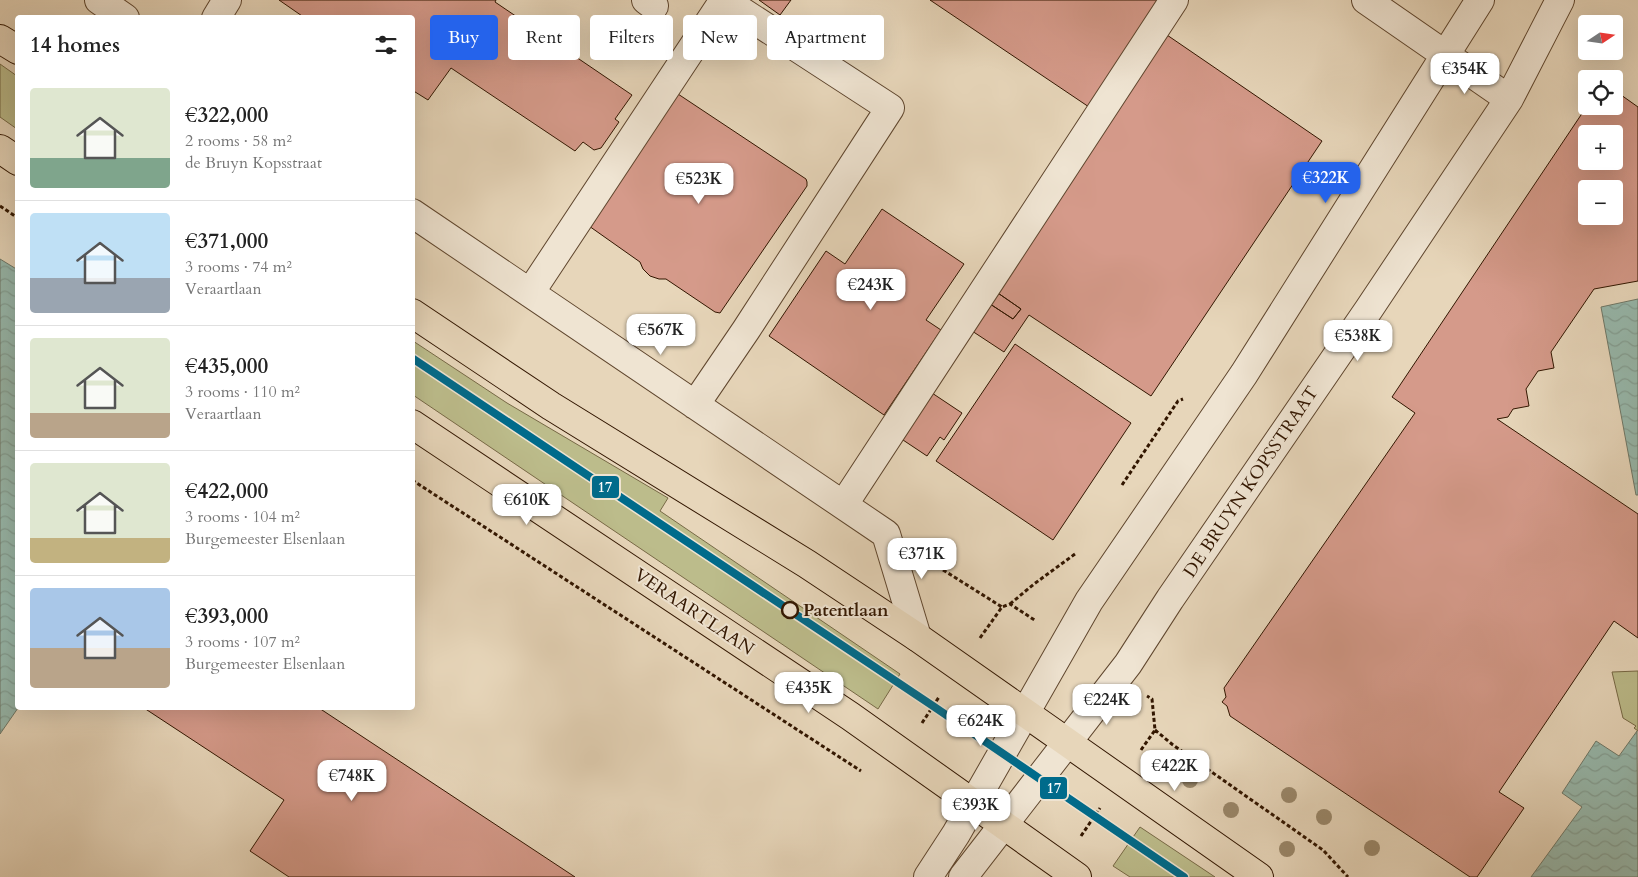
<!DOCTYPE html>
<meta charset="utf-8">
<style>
:root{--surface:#fff;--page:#f2f2f2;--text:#222;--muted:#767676;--line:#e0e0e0;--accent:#2563eb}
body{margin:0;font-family:Cardo,serif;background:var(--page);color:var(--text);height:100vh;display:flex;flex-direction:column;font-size:19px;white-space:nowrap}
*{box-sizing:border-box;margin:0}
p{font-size:16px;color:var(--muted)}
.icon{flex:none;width:28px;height:28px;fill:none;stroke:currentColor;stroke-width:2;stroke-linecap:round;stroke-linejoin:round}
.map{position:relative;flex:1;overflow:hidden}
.sheet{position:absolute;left:15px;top:15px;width:400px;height:695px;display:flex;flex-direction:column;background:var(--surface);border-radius:5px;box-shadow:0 5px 20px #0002}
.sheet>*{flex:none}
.top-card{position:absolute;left:430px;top:15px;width:475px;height:45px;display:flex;gap:10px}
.needle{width:32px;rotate:77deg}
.fabs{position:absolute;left:1578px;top:15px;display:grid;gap:10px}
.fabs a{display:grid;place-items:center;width:45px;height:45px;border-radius:5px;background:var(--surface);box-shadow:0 5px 20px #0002;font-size:25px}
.price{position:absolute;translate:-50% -42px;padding:0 11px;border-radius:10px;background:#fff;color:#222;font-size:16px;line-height:32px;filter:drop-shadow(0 1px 2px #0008)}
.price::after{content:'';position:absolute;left:50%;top:30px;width:15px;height:11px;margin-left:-8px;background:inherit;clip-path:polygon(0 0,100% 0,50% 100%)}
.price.current{background:var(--accent);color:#fff}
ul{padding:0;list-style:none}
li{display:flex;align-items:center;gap:15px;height:125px;padding:0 15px}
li+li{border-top:1px solid var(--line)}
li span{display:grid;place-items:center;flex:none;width:140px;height:100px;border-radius:5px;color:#555}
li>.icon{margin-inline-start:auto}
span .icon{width:60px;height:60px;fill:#fffc;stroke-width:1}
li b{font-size:21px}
h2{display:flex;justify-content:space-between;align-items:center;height:60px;padding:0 15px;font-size:21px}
.pill{padding:0 18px;border-radius:5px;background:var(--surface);box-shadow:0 5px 20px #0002;font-size:18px;line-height:45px}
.pill.current{background:var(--accent);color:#fff}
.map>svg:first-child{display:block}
.green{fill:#bcbc8b;stroke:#776946}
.water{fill:url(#water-waves);stroke:#6f7868}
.building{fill:#d59a8a;stroke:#321600;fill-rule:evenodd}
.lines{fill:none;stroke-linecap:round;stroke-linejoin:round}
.minor-casing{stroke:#5f462e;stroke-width:30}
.major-casing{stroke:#321600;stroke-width:30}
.path{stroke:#321600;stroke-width:3;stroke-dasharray:4 2.5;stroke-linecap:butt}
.minor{stroke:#efe4d2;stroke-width:28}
.major{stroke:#e7d6ba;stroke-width:28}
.tram-1-casing{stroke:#efe4d2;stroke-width:11}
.tram-1{stroke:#006b8b;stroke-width:8}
.tree{fill:#9a886b}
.stop-dot{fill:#efe4d2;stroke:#321600;stroke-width:2.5}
.labels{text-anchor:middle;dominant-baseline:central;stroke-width:4;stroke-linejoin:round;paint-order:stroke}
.street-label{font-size:18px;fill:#321600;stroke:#efe4d2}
.stop-label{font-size:18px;font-weight:bold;fill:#321600;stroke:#efe4d2;text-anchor:start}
.line-badge{stroke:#efe4d2;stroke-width:2}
.badge-label{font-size:14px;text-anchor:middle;font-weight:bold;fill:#fff}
</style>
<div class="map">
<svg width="1638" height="877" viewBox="0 0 1638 877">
<defs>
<pattern id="water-waves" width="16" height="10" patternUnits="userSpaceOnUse" patternTransform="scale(1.25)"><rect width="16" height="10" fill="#97b9ad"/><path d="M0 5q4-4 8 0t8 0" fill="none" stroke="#839e93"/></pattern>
</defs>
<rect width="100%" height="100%" fill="#e7d6ba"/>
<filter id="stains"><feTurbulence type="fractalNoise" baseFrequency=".004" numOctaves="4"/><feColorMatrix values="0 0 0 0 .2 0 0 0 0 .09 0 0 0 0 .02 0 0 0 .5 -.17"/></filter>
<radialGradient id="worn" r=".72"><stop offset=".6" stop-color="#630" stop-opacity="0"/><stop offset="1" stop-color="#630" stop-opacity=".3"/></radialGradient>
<path class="green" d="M0,64L17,76V129L0,117Z
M413,341L507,403L668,498L660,511L900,674L878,709L413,395Z
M1638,671V731L1634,728L1636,726L1623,718L1612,672Z
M1140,827L1215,877H1130L1113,866Z"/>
<path class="water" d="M0,259L18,270V708L0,734Z
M1638,299V495H1636L1601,307Z
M1637,731L1638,877H1531L1582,807L1562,793L1596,741L1619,756Z"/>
<path class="building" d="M279,0H496L495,2L632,95L615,119L619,122L601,148L594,150L583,142L575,151L451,68L428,100L412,90V18H305Z
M759,0H791L780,15Z
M930,0H1162L1089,107Z
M1167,35L1322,141L1151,396L1029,315L1004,352L969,329L987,302L1013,319L1021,309L995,291Z
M1614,90L1638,107V281L1594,289L1551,352L1554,368L1538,371L1526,389L1529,406L1513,409L1508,417L1497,419L1638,514V638L1614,621L1499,792L1524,808L1477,877H1470L1230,716L1227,706L1222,702L1226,697L1224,688L1415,413L1392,397L1587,106H1614ZM1586,134H1614V161H1586ZM1586,189H1614V216H1586Z
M678,94L806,179L807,182V186L720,313L715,312L666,279H659L650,276L643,269L640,262L589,226Z
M882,209L964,264L926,320L941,330L884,415L769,336L826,251L845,264Z
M995,291L1021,309L1013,319L987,302Z
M1015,344L1131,423L1053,540L936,461Z
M929,391L962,413L944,440L940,437L927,456L897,436Z
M144,708H319L575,877H289L250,851L284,800Z"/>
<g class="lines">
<g class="minor-casing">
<path id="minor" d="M99,0L125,18
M646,0L654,6
M1366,0L1509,99
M216,18L227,0
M412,213L886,534L917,637
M530,293L724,0L890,108L746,330L695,405
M844,504L1174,0
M928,877L956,834L1089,601L1244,374L1480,0
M963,877L1128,664L1170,599L1369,309L1509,99L1560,0"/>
</g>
<g class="major-casing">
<path id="major" d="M0,39L18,50
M0,149L18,161
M412,313L551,406L807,564L917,637L1259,877
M412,424L850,716L1077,877"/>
</g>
<path class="path" d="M0,206L18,218
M412,480L861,771
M1122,485L1178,401L1183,399
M932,563L1002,607
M1010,604L1034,584L1075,554
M980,638L1002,607L1010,604L1036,621
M922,723L939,697
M1155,730L1173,745L1323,850L1348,877
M1141,750L1155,730L1152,699L1147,696
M1081,836L1100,808"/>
<use href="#minor" class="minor"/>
<use href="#major" class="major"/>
<g class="tram-1-casing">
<path id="tram-1" d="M412,358L933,706L1184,877"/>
</g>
<use href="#tram-1" class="tram-1"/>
</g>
<g class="tree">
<circle cx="1190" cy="780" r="8"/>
<circle cx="1289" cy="795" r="8"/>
<circle cx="1231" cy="810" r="8"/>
<circle cx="1324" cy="817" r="8"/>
<circle cx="1372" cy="848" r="8"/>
<circle cx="1287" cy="849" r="8"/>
</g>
<circle class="stop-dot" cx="790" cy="610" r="8"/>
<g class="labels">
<g class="street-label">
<text transform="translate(1251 482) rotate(-56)">DE BRUYN KOPSSTRAAT</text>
<text transform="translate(694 612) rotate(34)">VERAARTLAAN</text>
</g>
<g class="stop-label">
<text x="803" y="610">Patentlaan</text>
</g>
</g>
<g class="line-badge">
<rect x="591" y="475" width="29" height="24" rx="5" fill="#006b8b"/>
<rect x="1039" y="776" width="29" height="24" rx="5" fill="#006b8b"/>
</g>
<g class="badge-label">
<text x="605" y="492">17</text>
<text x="1054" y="793">17</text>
</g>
<rect width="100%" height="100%" filter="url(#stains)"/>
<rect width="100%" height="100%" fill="url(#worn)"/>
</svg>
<div class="fabs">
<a><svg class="needle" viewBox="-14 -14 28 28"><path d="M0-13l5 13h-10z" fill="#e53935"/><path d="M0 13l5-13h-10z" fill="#767676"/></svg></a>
<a><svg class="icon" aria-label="locate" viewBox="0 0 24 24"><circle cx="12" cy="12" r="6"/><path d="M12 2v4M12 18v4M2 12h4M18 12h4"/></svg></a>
<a>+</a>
<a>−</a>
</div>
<b class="price" style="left:1465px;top:95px">€354K</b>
<b class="price current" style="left:1326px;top:204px">€322K</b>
<b class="price" style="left:699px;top:205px">€523K</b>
<b class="price" style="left:871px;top:311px">€243K</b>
<b class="price" style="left:661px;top:356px">€567K</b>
<b class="price" style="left:1358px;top:362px">€538K</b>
<b class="price" style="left:527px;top:526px">€610K</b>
<b class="price" style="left:922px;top:580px">€371K</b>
<b class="price" style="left:809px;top:714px">€435K</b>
<b class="price" style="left:1107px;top:726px">€224K</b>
<b class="price" style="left:981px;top:747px">€624K</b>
<b class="price" style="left:1175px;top:792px">€422K</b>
<b class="price" style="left:352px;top:802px">€748K</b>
<b class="price" style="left:976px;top:831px">€393K</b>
<div class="top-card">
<a class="pill current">Buy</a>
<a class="pill">Rent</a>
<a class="pill">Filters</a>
<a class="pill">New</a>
<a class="pill">Apartment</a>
</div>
<section class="sheet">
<h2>14 homes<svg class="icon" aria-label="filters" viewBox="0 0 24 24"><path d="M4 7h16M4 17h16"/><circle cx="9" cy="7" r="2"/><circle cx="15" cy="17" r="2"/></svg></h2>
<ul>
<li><span style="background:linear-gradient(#dfe7d0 70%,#7fa58c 0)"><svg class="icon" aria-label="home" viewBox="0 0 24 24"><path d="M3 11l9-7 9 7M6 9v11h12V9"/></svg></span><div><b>€322,000</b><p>2 rooms · 58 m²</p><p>de Bruyn Kopsstraat</p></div></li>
<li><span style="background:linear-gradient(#bfe0f5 65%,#9aa5b1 0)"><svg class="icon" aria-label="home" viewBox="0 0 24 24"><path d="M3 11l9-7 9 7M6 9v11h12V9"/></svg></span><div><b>€371,000</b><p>3 rooms · 74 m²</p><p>Veraartlaan</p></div></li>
<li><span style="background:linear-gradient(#dfe7d0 75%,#b9a48a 0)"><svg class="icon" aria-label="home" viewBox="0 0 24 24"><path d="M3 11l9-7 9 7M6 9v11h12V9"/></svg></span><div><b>€435,000</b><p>3 rooms · 110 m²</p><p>Veraartlaan</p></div></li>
<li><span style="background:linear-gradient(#dfe7d0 75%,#c2b280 0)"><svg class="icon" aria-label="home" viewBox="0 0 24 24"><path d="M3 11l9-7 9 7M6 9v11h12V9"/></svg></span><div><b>€422,000</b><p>3 rooms · 104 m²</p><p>Burgemeester Elsenlaan</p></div></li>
<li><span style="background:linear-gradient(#a9c7e8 60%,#b9a48a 0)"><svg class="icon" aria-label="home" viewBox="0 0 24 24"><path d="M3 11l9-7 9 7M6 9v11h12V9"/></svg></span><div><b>€393,000</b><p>3 rooms · 107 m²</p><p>Burgemeester Elsenlaan</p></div></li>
</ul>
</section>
</div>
